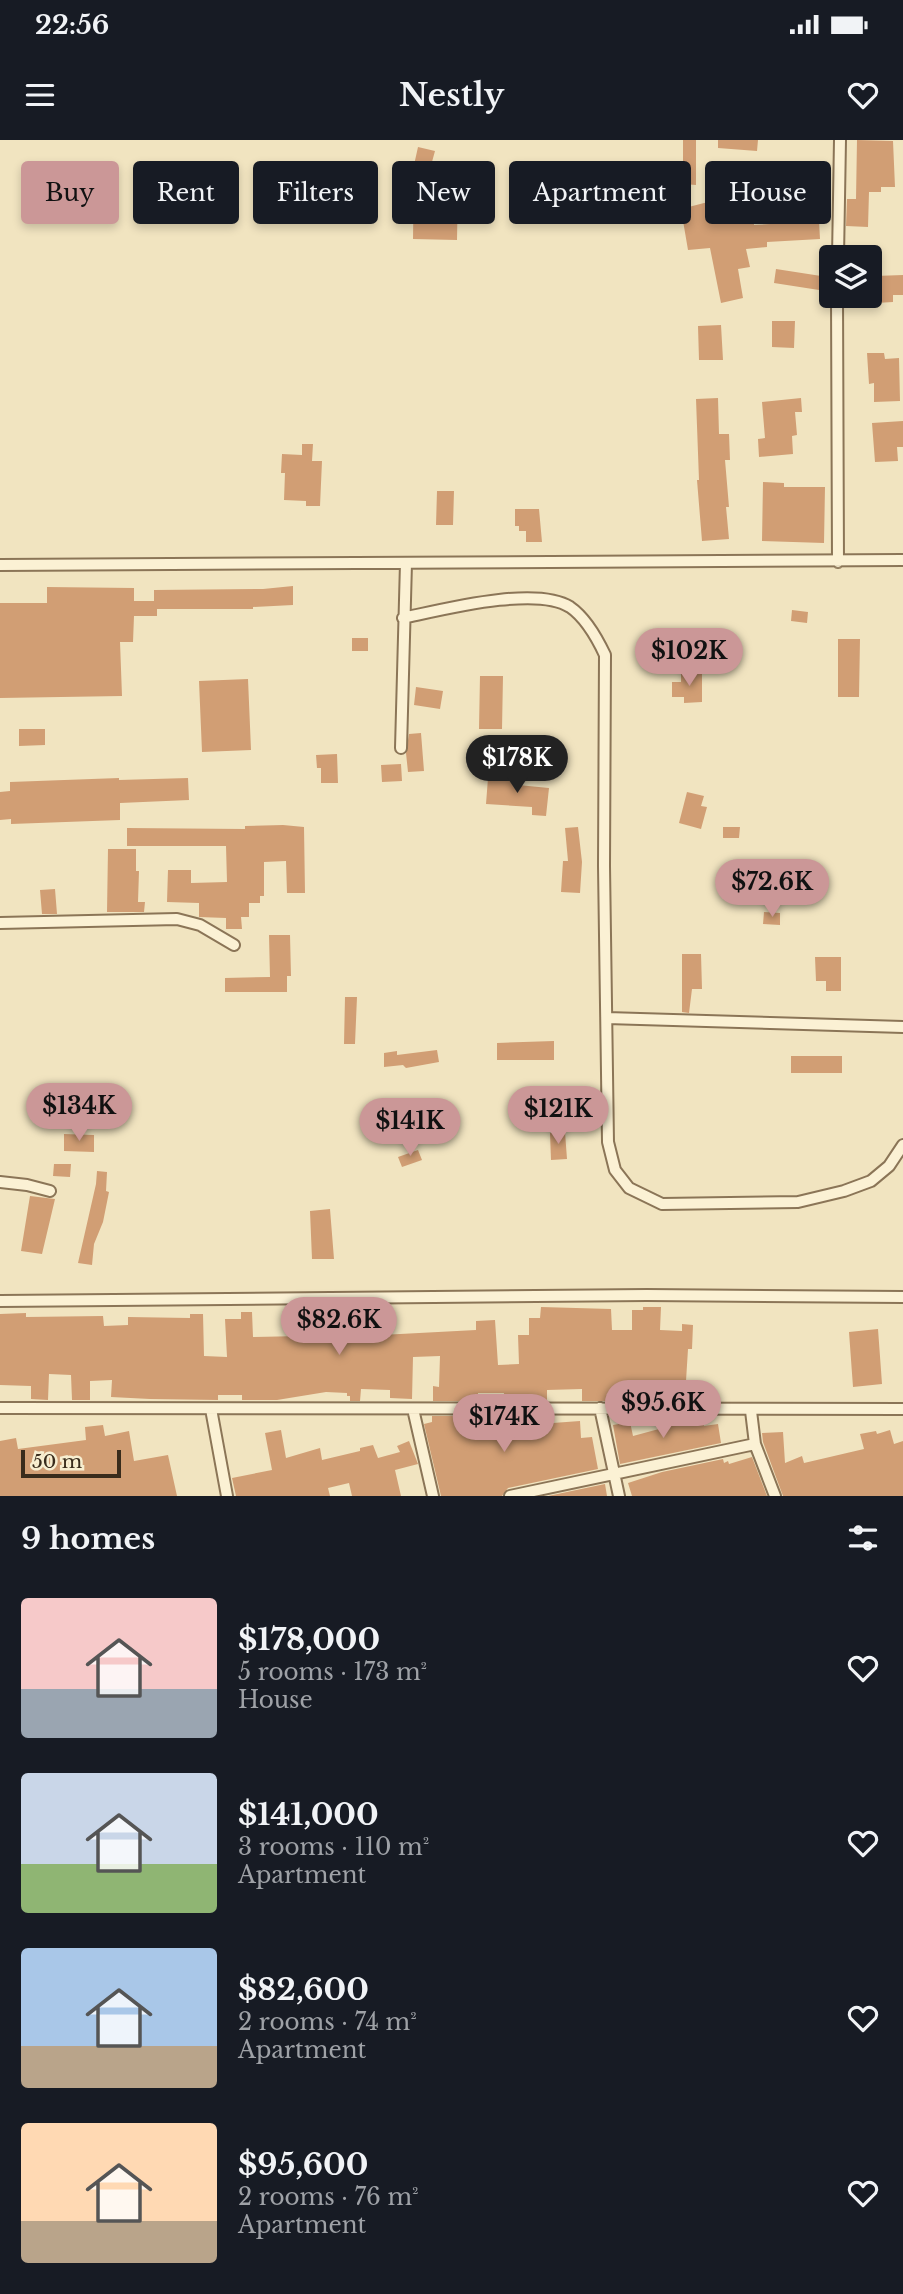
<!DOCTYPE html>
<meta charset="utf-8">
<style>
:root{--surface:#171b24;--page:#20242c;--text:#f1f3f6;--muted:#9ea1a6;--accent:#cb9797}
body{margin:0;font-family:"Libre Baskerville",serif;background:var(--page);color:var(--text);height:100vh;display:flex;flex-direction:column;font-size:26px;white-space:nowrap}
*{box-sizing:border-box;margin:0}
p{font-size:23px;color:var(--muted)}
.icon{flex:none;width:38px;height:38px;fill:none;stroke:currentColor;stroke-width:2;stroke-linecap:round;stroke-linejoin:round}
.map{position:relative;height:1356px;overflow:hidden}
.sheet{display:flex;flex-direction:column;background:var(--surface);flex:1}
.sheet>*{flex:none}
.hud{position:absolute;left:21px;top:21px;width:861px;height:63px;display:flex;gap:14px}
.buttons{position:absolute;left:819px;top:105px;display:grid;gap:14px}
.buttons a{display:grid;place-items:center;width:63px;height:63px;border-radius:7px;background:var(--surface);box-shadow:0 4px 10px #0003;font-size:35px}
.scale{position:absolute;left:21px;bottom:18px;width:100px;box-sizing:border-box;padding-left:7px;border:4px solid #392c1c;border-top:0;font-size:19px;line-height:24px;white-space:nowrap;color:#392c1c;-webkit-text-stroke:5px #f7eed0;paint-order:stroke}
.price{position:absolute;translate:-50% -60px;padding:0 16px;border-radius:24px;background:var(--accent);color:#111;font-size:23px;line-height:46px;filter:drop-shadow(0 2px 4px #0008)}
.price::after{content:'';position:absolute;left:50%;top:42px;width:21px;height:16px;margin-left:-10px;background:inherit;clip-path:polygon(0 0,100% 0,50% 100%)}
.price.selected{background:#222;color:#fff}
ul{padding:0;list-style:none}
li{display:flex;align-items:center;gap:21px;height:175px;padding:0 21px}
li span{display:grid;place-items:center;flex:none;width:196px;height:140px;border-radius:7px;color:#555}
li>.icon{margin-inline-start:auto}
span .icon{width:84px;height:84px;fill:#fffc;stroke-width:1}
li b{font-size:30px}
h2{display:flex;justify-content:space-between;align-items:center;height:84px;padding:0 21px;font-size:30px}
.pill{padding:0 24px;border-radius:7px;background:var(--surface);box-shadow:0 4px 10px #0003;font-size:24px;line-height:63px}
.pill.selected{background:var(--accent);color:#111}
.status{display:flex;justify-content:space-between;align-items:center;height:49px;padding:0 35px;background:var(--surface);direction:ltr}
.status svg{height:19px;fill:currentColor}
header{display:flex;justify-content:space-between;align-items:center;height:91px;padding:0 21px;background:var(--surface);font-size:32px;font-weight:600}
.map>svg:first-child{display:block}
.building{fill:#d19e74}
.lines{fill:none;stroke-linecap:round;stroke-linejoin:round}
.street-casing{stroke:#8b7557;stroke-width:14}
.street{stroke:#fbf1d4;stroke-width:10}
</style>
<div class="status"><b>22:56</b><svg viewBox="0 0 49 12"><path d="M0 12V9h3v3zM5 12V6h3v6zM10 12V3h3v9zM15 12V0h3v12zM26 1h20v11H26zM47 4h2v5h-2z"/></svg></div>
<header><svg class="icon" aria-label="menu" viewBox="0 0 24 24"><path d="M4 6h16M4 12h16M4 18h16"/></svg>Nestly<svg class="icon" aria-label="heart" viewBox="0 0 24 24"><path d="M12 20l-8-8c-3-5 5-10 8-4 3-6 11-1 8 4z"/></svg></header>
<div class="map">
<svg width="903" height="1356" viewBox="0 0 903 1356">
<rect width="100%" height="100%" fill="#f1e4c0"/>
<path class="building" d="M683,0H696V45L683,44Z
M718,0H758L757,11L718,8Z
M857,0L893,1L895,47H881V52H869L868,87L846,86L847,59H856Z
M418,7L435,11L427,40L458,41L457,100L413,99L414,25Z
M730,61L731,80L754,79V85L819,81L820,99L767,102V107L746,109L750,127L738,129L743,158L721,163L710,108L688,110L681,69L704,63Z
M776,129L821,136L819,150L774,143Z
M903,135V155H893V162L876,163L875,136Z
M772,181H795L794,208L772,207Z
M721,185L723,220H699L698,186Z
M867,213H884L885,219L899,218L900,261L874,262V243L869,244Z
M718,258L719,294H729L730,320H725L729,367H726L729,399L702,401L697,340H699L696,259Z
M801,258L802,272H795L797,295L792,296L793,314L759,317L758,299L765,298L762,262Z
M903,281V307H897L898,321L875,322L872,283Z
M302,304H313L312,321H322L320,366H306V361L284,360L285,333H281L282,314L302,315Z
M763,342L784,343V347H825L824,403L762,401Z
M437,351H454L453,385H436Z
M515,369H539L542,402H526V391H519V386H515Z
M293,446V465L253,467V469H157V476H134L133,502H120L122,556L0,558V463H47V447L134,448V461H154V450L263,449Z
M792,470L808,472L807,483L791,481Z
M352,498H368V511H352Z
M838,499H860L859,557H838Z
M702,532V562L684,563V557H672V542H681V533Z
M480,536H503L502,589H479Z
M248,539L251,610L202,612L199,541Z
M416,547L443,551L440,569L414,565Z
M19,589H45V605L19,606Z
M421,593L424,631L408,632L406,613L409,594Z
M337,614L338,643H321V628H317L316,615Z
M401,624L402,641L382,642L381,625Z
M119,638V640L188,638L189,660L120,663V680L11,684V679L0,680V652L10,651V642Z
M488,638L518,640V645L549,648L546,676L532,675V667L486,664Z
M687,652L704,656L701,666L707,667L701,689L679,683Z
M283,685L304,687L305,753H287L286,721L264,722V756H260V763H249V777H241L242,789H226V778L199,777V763L167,762L168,730H191V743L227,742L226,706H127V688L245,689V686Z
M578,687L582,722L580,753L561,752L563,721H568L565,688Z
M723,687H740L739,698H723Z
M108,709H136V731H139L138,762H145L144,772H107Z
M55,749L57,774H42L40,750Z
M764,772L780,773V785L763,784Z
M269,795H290L291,836H287V852H225V838L270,837Z
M682,814H701L702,849H692L689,873L682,872Z
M815,817H841V851H826V841H816Z
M345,857H357L355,904H344Z
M554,901V920H497V903Z
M437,910L439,922L406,928L403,925L384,927V913L397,911V915Z
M791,916H842V933H791Z
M565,992L567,1019L551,1020L550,993Z
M64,994L94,995V1012L64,1011Z
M418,1010L422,1020L402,1027L398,1017Z
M54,1024H71L70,1037L53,1036Z
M97,1031L107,1032L106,1051L109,1052L103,1082L94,1104L92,1125L78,1123L96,1044Z
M30,1056L55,1059L42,1114L21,1111Z
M330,1069L334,1119H312L310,1071Z
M314,1167V1170L336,1169L337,1183H345V1189L381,1188V1195L476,1190V1181L495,1180L498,1225L519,1224L518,1195H529V1178H540L541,1167L611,1169L612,1190H632V1170H643V1167H661L660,1190L682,1191V1184L693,1185L692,1209H688L686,1241L656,1240V1242L625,1243V1253H609V1261H582V1249L547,1250V1261H503L504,1253H478V1261H433V1246L439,1247L440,1216L413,1217L412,1259L390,1258V1250L361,1249L360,1261H350V1256H347V1253L326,1252L277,1260H242V1255H218V1260L150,1259L111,1257L112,1240L90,1241V1260H72L71,1235L49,1234L48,1260L31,1259V1246L0,1245V1174L26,1173V1177L103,1176L104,1186L128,1185V1177L190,1178V1174H203L204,1216L227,1217L225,1179H241V1172H252L253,1197L302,1196L300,1168Z
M878,1189L882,1244L853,1247L849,1192Z
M432,1276H478V1283L501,1276H511L515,1292L539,1284L580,1281L581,1298L592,1297L598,1329L508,1348L502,1356H441L424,1284L432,1282Z
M703,1281L704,1286L718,1284L721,1303L620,1324L613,1285L630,1282L633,1296L670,1286Z
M103,1285L105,1296L129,1291L134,1321L168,1315L177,1356H0V1301L16,1298L18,1309L86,1300L85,1287Z
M281,1290L286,1318L320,1308L322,1320L360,1311V1308L373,1305L378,1318L400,1312L397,1306L409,1301L418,1324L395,1330L401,1356H352L349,1343L328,1348L330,1356H236L232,1338L272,1330L265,1293Z
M890,1290L894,1304L903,1301V1356H783L763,1302L762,1293L783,1292L785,1323L802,1316L804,1323L864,1309L860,1294L876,1291L877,1294Z
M752,1317L767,1356H632L628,1343L662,1332L723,1319L724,1323L728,1321L729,1324Z
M605,1344L607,1356H548Z"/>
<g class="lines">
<g class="street-casing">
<path id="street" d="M838,117L840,0
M837,156L838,422
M0,425L903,420
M403,478C441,470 536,445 570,467C586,478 597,498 605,515L604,726L608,1002L615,1030L629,1048L662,1064L798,1062L844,1051L871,1041L889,1026L903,1005
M401,608L406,423
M0,783L177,779L200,785L234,805
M607,878L903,887
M0,1042L27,1045L50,1051
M0,1161L647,1155L903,1157
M0,1268L903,1269
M600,1268L619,1356
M211,1269L227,1356
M413,1269L433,1356
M751,1271L755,1304L775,1356
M510,1356L755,1304"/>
</g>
<use href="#street" class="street"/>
</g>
</svg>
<div class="buttons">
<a><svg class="icon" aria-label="layers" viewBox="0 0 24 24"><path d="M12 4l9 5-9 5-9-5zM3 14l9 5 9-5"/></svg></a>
</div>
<div class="scale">50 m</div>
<b class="price" style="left:689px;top:548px">$102K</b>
<b class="price selected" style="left:517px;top:655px">$178K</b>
<b class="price" style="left:772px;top:779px">$72.6K</b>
<b class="price" style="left:79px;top:1003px">$134K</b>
<b class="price" style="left:558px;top:1006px">$121K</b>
<b class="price" style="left:410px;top:1018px">$141K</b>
<b class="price" style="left:339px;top:1217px">$82.6K</b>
<b class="price" style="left:663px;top:1300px">$95.6K</b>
<b class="price" style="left:504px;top:1314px">$174K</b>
<div class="hud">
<a class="pill selected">Buy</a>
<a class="pill">Rent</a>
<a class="pill">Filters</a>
<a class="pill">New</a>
<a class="pill">Apartment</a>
<a class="pill">House</a>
</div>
</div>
<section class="sheet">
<h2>9 homes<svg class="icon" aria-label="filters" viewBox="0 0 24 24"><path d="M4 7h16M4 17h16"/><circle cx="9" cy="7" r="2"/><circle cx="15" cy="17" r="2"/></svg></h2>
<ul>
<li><span style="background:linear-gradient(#f6c9c9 65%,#9aa5b1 0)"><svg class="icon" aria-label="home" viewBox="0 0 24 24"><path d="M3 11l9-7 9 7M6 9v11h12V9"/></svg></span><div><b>$178,000</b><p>5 rooms · 173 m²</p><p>House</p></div><svg class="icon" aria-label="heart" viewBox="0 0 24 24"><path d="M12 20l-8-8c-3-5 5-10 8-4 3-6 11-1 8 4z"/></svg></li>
<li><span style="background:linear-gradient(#c9d6e8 65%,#8fb573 0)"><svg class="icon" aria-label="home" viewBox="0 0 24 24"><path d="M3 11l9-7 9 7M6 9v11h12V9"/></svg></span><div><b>$141,000</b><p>3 rooms · 110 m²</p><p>Apartment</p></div><svg class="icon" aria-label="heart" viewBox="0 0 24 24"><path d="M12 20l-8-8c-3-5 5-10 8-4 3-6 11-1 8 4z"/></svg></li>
<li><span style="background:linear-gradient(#a9c7e8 70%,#b9a48a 0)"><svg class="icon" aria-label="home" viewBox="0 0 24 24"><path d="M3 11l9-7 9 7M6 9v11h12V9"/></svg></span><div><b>$82,600</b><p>2 rooms · 74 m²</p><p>Apartment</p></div><svg class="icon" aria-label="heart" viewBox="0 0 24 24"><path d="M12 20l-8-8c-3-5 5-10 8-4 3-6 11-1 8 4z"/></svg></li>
<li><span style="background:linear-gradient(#ffd9b3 70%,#b9a48a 0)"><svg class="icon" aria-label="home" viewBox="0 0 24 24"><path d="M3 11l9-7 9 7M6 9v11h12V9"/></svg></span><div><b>$95,600</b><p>2 rooms · 76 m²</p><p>Apartment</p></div><svg class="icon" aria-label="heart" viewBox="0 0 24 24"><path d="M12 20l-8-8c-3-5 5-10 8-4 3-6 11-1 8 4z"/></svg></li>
</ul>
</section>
